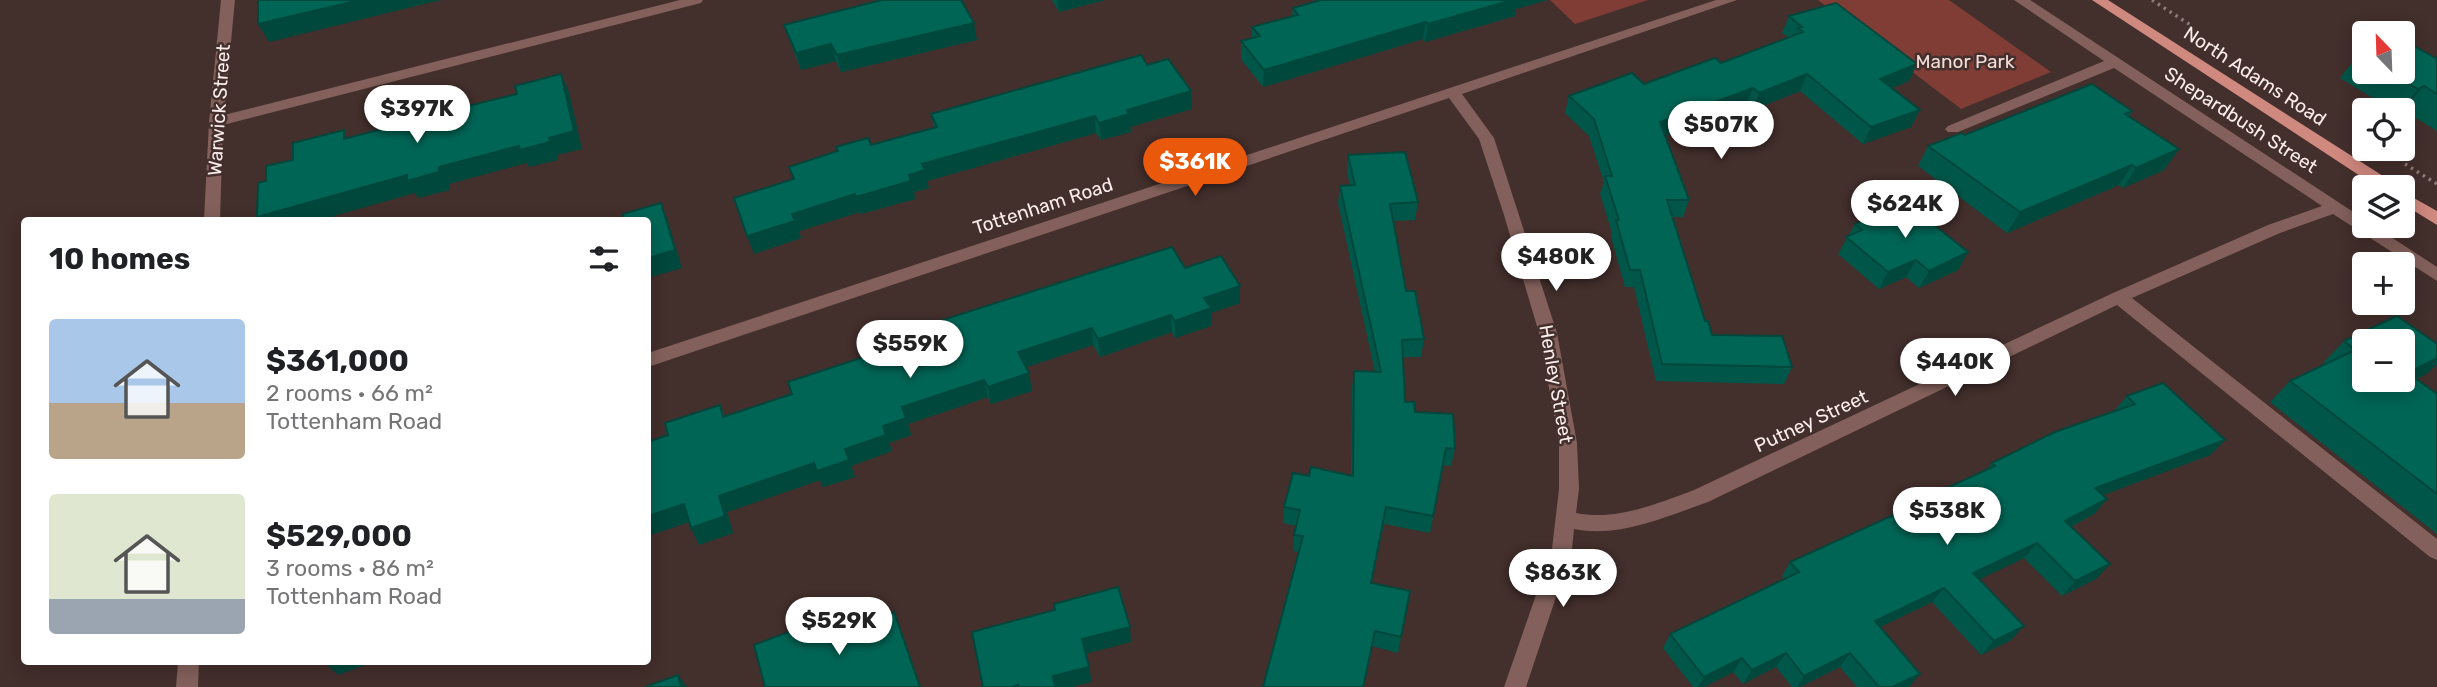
<!DOCTYPE html>
<meta charset="utf-8">
<style>
:root{--surface:#fff;--page:#f2f2f2;--text:#202124;--muted:#757577;--accent:#ea580c}
body{margin:0;font-family:Rubik,sans-serif;background:var(--page);color:var(--text);height:100vh;display:flex;flex-direction:column;font-size:26px;white-space:nowrap}
*{box-sizing:border-box;margin:0}
p{font-size:23px;color:var(--muted)}
.icon{flex:none;width:38px;height:38px;fill:none;stroke:currentColor;stroke-width:2;stroke-linecap:round;stroke-linejoin:round}
.map{position:relative;flex:1;overflow:hidden}
.sheet{position:absolute;left:21px;top:217px;width:630px;height:448px;display:flex;flex-direction:column;background:var(--surface);border-radius:7px;box-shadow:0 4px 18px #0003}
.sheet>*{flex:none}
.needle{width:46px;rotate:337deg}
.tools{position:absolute;left:2352px;top:21px;display:grid;gap:14px}
.tools a{display:grid;place-items:center;width:63px;height:63px;border-radius:7px;background:var(--surface);box-shadow:0 4px 18px #0003;font-size:35px}
.price{position:absolute;translate:-50% -60px;padding:0 16px;border-radius:24px;background:#fff;color:#222;font-size:23px;line-height:46px;filter:drop-shadow(0 2px 4px #0008)}
.price::after{content:'';position:absolute;left:50%;top:42px;width:21px;height:16px;margin-left:-10px;background:inherit;clip-path:polygon(0 0,100% 0,50% 100%)}
.price.selected{background:var(--accent);color:#fff}
ul{padding:0;list-style:none}
li{display:flex;align-items:center;gap:21px;height:175px;padding:0 28px}
li span{display:grid;place-items:center;flex:none;width:196px;height:140px;border-radius:7px;color:#555}
li>.icon{margin-inline-start:auto}
span .icon{width:84px;height:84px;fill:#fffc;stroke-width:1}
li b{font-size:30px}
h2{display:flex;justify-content:space-between;align-items:center;height:84px;padding:0 28px;font-size:30px}
.map>svg:first-child{display:block}
.green{fill:#7f3d36}
.lines{fill:none;stroke-linecap:round;stroke-linejoin:round}
.path{stroke:#8b7a78;stroke-width:3.5;stroke-dasharray:2.5 4.5;stroke-linecap:butt}
.minor{fill:#83605b;fill-rule:evenodd}
.major{fill:#d0897f;fill-rule:evenodd}
.wall{fill:#005749}
.shaded-wall{fill:#00473c}
.building{fill:#006555;stroke:#00473c;stroke-width:2;fill-rule:evenodd}
.labels{text-anchor:middle;dominant-baseline:central;stroke-width:5;stroke-linejoin:round;paint-order:stroke}
.park-label{font-size:19px;fill:#f4dcd8;stroke:#432f2c}
.street-label{font-size:19px;fill:#f9ecea;stroke:#432f2c}
</style>
<div class="map">
<svg width="2437" height="687" viewBox="0 0 2437 687">
<rect width="100%" height="100%" fill="#432f2c"/>
<path class="green" d="M1550,0H1648L1575,24Z
M1818,0H1949L2051,72L1961,109Z"/>
<g class="lines">
<path class="path" d="M2152,0L2192,26
M2405,164L2437,184"/>
<path class="minor" d="M221,0H235L224,115L680,0H703L701,3L223,125L220,220H204L209,122Z
M1716,0H1737L1462,94L1494,138L1557,333L1577,443L1579,489L1576,513C1617,521 1656,504 1694,490L2113,293L2268,225L2322,206L2114,68L1958,132H1948L1945,129L1948,126L2104,61L2014,0H2030L2364,219V226H2374L2437,267V281L2333,214L2280,233L2132,298L2437,539V560L2430,557L2117,305L1708,502C1665,517 1620,538 1574,529L1572,549L1526,687H1504L1552,549L1559,489V443L1539,333L1504,215L1479,139L1449,98L648,367V353Z
M178,662H199L198,687H176Z"/>
<path class="major" d="M2092,0H2108L2394,183L2396,187H2377Z
M2403,192L2437,211V225L2403,204Z"/>
</g>
<path class="wall" d="M881,0H961L977,40L841,72L836,61L801,70L790,42L784,25Z
M1052,0H1105L1059,12Z
M1321,0H1547L1516,9L1515,16L1425,42L1423,39L1263,87L1241,59V41L1252,38V27L1292,16L1293,8Z
M1789,16L1917,64L1909,81L1892,88L1911,127L1863,144L1800,91L1752,110L1746,106L1665,136L1689,200L1683,217H1672L1705,321L1712,335L1792,367L1784,384L1656,381L1634,287H1625L1611,237L1612,233L1600,194L1604,182L1589,136L1565,113L1569,96L1644,84L1721,63L1788,37L1782,33Z
M2364,52V72H2403L2437,59V131L2403,110H2393L2340,78L2359,54Z
M1147,65L1191,91L1192,109L1130,127L1131,132L1101,140L1096,133L927,181L929,188L914,192L915,199L861,214L860,212L799,231L801,238L754,254L793,180L789,167L934,128L931,114Z
M2132,111L2129,117L2179,149L2164,170L2123,188L2119,185L2007,233L1918,166L1928,146L1965,135Z
M1348,155L1418,202L1415,220L1393,221L1406,291L1424,339L1421,357H1403L1405,402L1455,449L1451,466L1443,465L1430,533L1384,524L1371,583L1410,591L1398,653L1372,646L1299,552L1293,551L1294,535L1296,526L1283,523L1284,507L1309,476H1351L1352,388L1354,371L1375,372L1338,203L1340,186L1350,185L1347,172Z
M1855,224L1968,252L1958,270L1919,288L1906,277L1879,289L1838,254Z
M1185,268L1240,303L1211,313V326L1175,338L1172,332L1100,357L1093,345L1026,367L1032,391L991,404L988,397L908,424L911,435L889,443L892,451L851,466L855,477L823,487L820,480L727,512L733,533L699,545L689,522L668,435L720,405L725,416L792,394L908,343L905,332Z
M2344,341L2437,344V364L2426,374L2416,379L2437,394V534L2270,402L2290,381L2325,364L2323,363Z
M2127,396L2225,440L2210,455L2103,495L2107,499L2094,514L2071,527L2096,579L2062,596L2024,558L1979,579L2011,640L1981,655L1932,602L1880,627L1909,687H1857L1840,667L1800,687H1792L1776,667L1743,684L1733,672L1704,687H1693L1663,648L1670,634L1784,579L1782,576L1790,562L1899,513L1903,508L1987,469L1992,463L2114,411Z"/>
<path class="shaded-wall" d="M360,0H441L269,42L258,24Z
M1057,0H1105L1059,12Z
M1512,0H1547L1516,9L1515,16L1425,42L1428,24Z
M1426,22L1423,39L1263,87L1264,70Z
M974,23L977,40L841,72L837,55Z
M831,44L836,61L801,70L796,53Z
M1917,64L1909,81L1872,96L1880,79Z
M561,74L569,92L582,149L557,155L558,160L529,167L527,163L449,184L450,190L418,198L415,193L320,220H260L257,217L439,167Z
M1807,74L1800,91L1752,110L1759,93Z
M2424,86L2403,110H2400L2418,89Z
M1753,88L1746,106L1655,139L1660,122Z
M1191,91L1192,109L1130,127L1131,132L1101,140L1099,123L1127,110Z
M1920,110L1911,127L1863,144L1871,127Z
M1095,116L1096,133L927,181L929,188L914,192L915,199L861,214L856,197L909,175L922,164Z
M2179,149L2164,170L2123,188L2136,168Z
M2132,165L2119,185L2007,233L2020,212Z
M855,194L860,212L799,231L801,238L754,254L747,236L792,214Z
M661,203L668,221L682,268L648,278V258Z
M1968,252L1958,270L1919,288L1929,271Z
M1916,260L1906,277L1879,289L1888,272Z
M1240,286V303L1211,313V326L1175,338V321L1204,298Z
M1171,315L1172,332L1100,357L1098,339Z
M1092,328L1093,345L1021,369L1018,352Z
M2437,358V364L2426,374L2385,394L2408,373Z
M1029,373L1032,391L991,404L988,387Z
M984,380L988,397L908,424L911,435L889,443L892,451L851,466L845,449L883,426L902,407Z
M2225,440L2210,455L2082,503L2095,488Z
M849,460L855,477L823,487L820,480L727,512L733,533L699,545L691,528L719,496L814,463Z
M2107,499L2094,514L2052,536L2065,521Z
M684,504L693,521L648,536V516Z
M2037,543L2024,558L1962,588L1973,573Z
M2110,564L2096,579L2062,596L2075,581Z
M1944,588L1932,602L1864,635L1875,621Z
M2024,626L2011,640L1981,655L1994,641Z
M1130,627L1131,642L1085,654L1082,639Z
M1786,653L1776,667L1743,684L1752,670Z
M1850,653L1840,667L1800,687H1797L1804,676Z
M1742,658L1733,672L1704,687H1698L1704,677Z
M324,662H374L338,675Z
M1089,667L1092,682L1072,687H1055L1053,676Z
M1920,674L1909,687H1892Z
M678,675L687,687H681Z"/>
<path class="building" d="M258,0H360L258,24Z
M882,0H961L974,23L837,55L831,44L796,53L784,25Z
M1321,0H1512L1428,24L1426,22L1264,70L1241,41L1260,36L1252,27L1298,15L1293,8Z
M1836,3L1917,64L1880,79L1920,110L1871,127L1807,74L1759,93L1753,88L1660,122L1689,200H1667L1705,321H1708L1712,335L1782,336L1792,367L1662,364L1640,270H1630L1616,220H1619L1605,176H1612L1594,119L1569,96L1632,73L1644,84L1715,58L1721,63L1803,32L1798,28L1802,27L1789,16Z
M2403,40L2437,59V94L2424,86L2418,89L2389,72H2403Z
M1141,55L1147,65L1168,59L1191,91L1127,110L1129,114L1099,123L1095,116L922,164L925,170L909,175L911,181L856,197L855,194L792,214L795,221L747,236L734,198L794,179L789,167L838,151L836,147L868,138L871,145L937,127L931,114Z
M561,74L574,131L549,138L550,142L520,150L519,146L439,167V172L407,181V175L257,217L258,183L266,181V166L293,160V143L344,130V139L406,123L405,113L455,101L456,109L517,94L515,86Z
M2092,84L2132,111L2125,114L2179,149L2136,168L2132,165L2020,212L1928,146L1962,133L1965,135Z
M1405,152L1418,202L1390,204L1406,291H1415L1424,339L1402,340L1405,402H1414L1415,412L1453,414L1455,449L1446,448L1433,516L1386,507L1371,583L1410,591L1401,637L1375,631L1363,687H1263L1303,536L1294,535L1300,510L1284,507L1293,473L1309,476L1311,467L1353,476L1354,371L1381,372L1340,186L1355,185L1348,155Z
M1905,202L1968,252L1929,271L1916,260L1888,272L1846,237L1862,230L1855,224Z
M661,203L675,250L648,258V220H624L623,214Z
M1172,247L1185,268L1221,256L1240,286L1204,298L1211,308L1175,321L1171,315L1098,339L1092,328L1018,352L1029,373L988,387L984,380L902,407L906,418L883,426L886,435L845,449L849,460L817,471L814,463L719,496L725,516L691,528L684,504L648,516V442L668,435L665,423L720,405L723,417L792,394L788,382L910,342L905,332Z
M2397,316L2437,344V358L2408,373L2437,394V494L2290,381L2355,350L2344,341ZM2364,341H2403V380H2364Z
M2163,383L2225,440L2095,488L2107,499L2065,521L2110,564L2075,581L2037,543L1973,573L2024,626L1994,641L1944,588L1875,621L1920,674L1892,687H1879L1850,653L1804,676L1786,653L1752,670L1742,658L1704,677L1670,634L1799,572L1790,562L1905,510L1903,508L1995,466L1992,463L2055,432L2135,404L2127,396Z
M1118,587L1130,627L1082,639L1089,667L1053,676L1055,687H1019L1018,685L1012,687H983L972,632L1055,610L1054,604Z
M894,612L920,687H765L754,645L810,624L812,634L839,623L842,632Z
M678,675L681,687H645Z"/>
<g class="labels">
<g class="park-label">
<text x="1965" y="61">Manor Park</text>
</g>
<g class="street-label">
<text transform="translate(2255 76) rotate(33)">North Adams Road</text>
<text transform="translate(219 110) rotate(-86)">Warwick Street</text>
<text transform="translate(2241 120) rotate(33)">Shepardbush Street</text>
<text transform="translate(1043 206) rotate(-18)">Tottenham Road</text>
<text transform="translate(1556 384) rotate(80)">Henley Street</text>
<text transform="translate(1811 421) rotate(-25)">Putney Street</text>
</g>
</g>
</svg>
<div class="tools">
<a><svg class="needle" viewBox="-14 -14 28 28"><path d="M0-13l5 13h-10z" fill="#e53935"/><path d="M0 13l5-13h-10z" fill="#757577"/></svg></a>
<a><svg class="icon" aria-label="locate" viewBox="0 0 24 24"><circle cx="12" cy="12" r="6"/><path d="M12 2v4M12 18v4M2 12h4M18 12h4"/></svg></a>
<a><svg class="icon" aria-label="layers" viewBox="0 0 24 24"><path d="M12 4l9 5-9 5-9-5zM3 14l9 5 9-5"/></svg></a>
<a>+</a>
<a>−</a>
</div>
<b class="price" style="left:417px;top:145px">$397K</b>
<b class="price" style="left:1721px;top:161px">$507K</b>
<b class="price selected" style="left:1195px;top:198px">$361K</b>
<b class="price" style="left:1905px;top:240px">$624K</b>
<b class="price" style="left:1556px;top:293px">$480K</b>
<b class="price" style="left:910px;top:380px">$559K</b>
<b class="price" style="left:1955px;top:398px">$440K</b>
<b class="price" style="left:1947px;top:547px">$538K</b>
<b class="price" style="left:1563px;top:609px">$863K</b>
<b class="price" style="left:839px;top:657px">$529K</b>
<section class="sheet">
<h2>10 homes<svg class="icon" aria-label="filters" viewBox="0 0 24 24"><path d="M4 7h16M4 17h16"/><circle cx="9" cy="7" r="2"/><circle cx="15" cy="17" r="2"/></svg></h2>
<ul>
<li><span style="background:linear-gradient(#a9c7e8 60%,#b9a48a 0)"><svg class="icon" aria-label="home" viewBox="0 0 24 24"><path d="M3 11l9-7 9 7M6 9v11h12V9"/></svg></span><div><b>$361,000</b><p>2 rooms · 66 m²</p><p>Tottenham Road</p></div></li>
<li><span style="background:linear-gradient(#dfe7d0 75%,#9aa5b1 0)"><svg class="icon" aria-label="home" viewBox="0 0 24 24"><path d="M3 11l9-7 9 7M6 9v11h12V9"/></svg></span><div><b>$529,000</b><p>3 rooms · 86 m²</p><p>Tottenham Road</p></div></li>
</ul>
</section>
</div>
